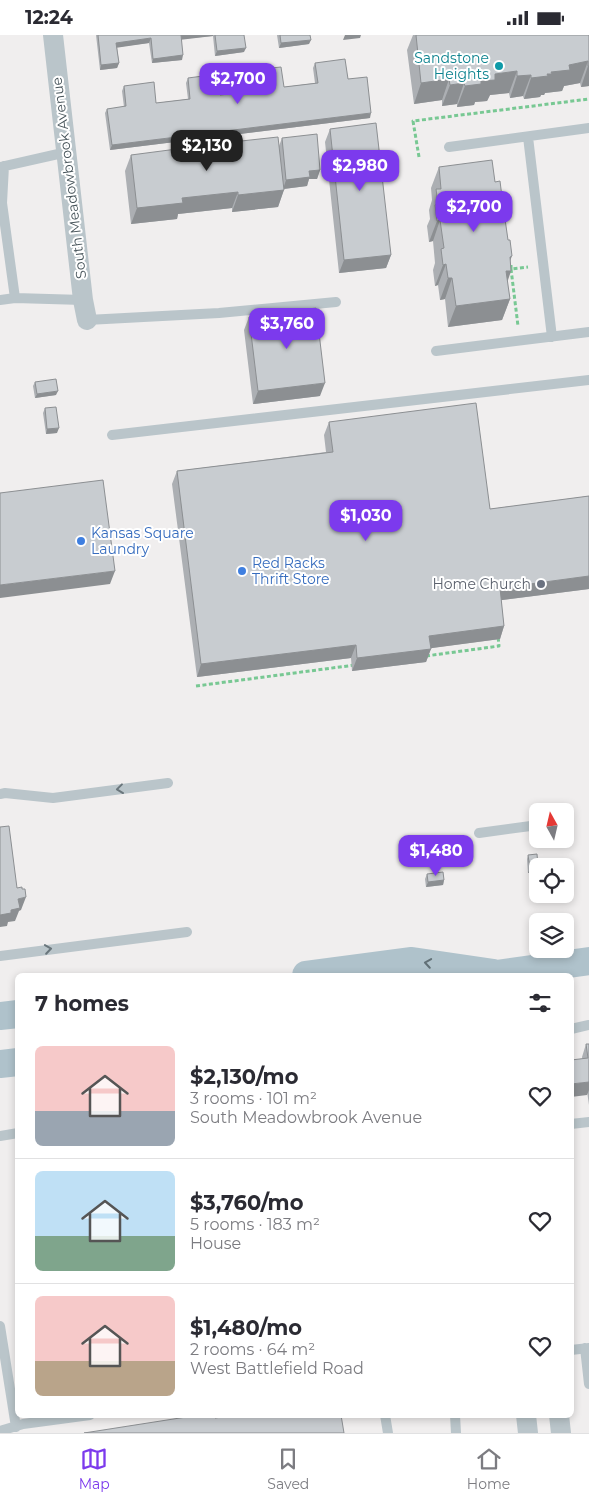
<!DOCTYPE html>
<meta charset="utf-8">
<style>
:root{--surface:#fff;--page:#f7f7f7;--text:#2b2b33;--muted:#7c7c81;--line:#e1e1e2;--accent:#7c3aed}
body{margin:0;font-family:Montserrat,sans-serif;background:var(--page);color:var(--text);height:100vh;display:flex;flex-direction:column;font-size:19px;white-space:nowrap}
*{box-sizing:border-box;margin:0}
p{font-size:16px;color:var(--muted)}
.icon{flex:none;width:28px;height:28px;fill:none;stroke:currentColor;stroke-width:2;stroke-linecap:round;stroke-linejoin:round}
.map{position:relative;flex:1;overflow:hidden}
.side{position:absolute;left:15px;top:938px;width:559px;height:445px;display:flex;flex-direction:column;background:var(--surface);border-radius:8px;box-shadow:0 2px 8px #0003}
.side>*{flex:none}
.needle{width:32px;rotate:352deg}
.buttons{position:absolute;left:529px;top:768px;display:grid;gap:10px}
.buttons a{display:grid;place-items:center;width:45px;height:45px;border-radius:8px;background:var(--surface);box-shadow:0 2px 8px #0003;font-size:25px}
.price{position:absolute;translate:-50% -42px;padding:0 11px;border-radius:10px;background:var(--accent);color:#fff;font-size:16px;line-height:32px;filter:drop-shadow(0 1px 2px #0008)}
.price::after{content:'';position:absolute;left:50%;top:30px;width:15px;height:11px;margin-left:-8px;background:inherit;clip-path:polygon(0 0,100% 0,50% 100%)}
.price.on{background:#222;color:#fff}
ul{padding:0;list-style:none}
li{display:flex;align-items:center;gap:15px;height:125px;padding:0 20px}
li+li{border-top:1px solid var(--line)}
li span{display:grid;place-items:center;flex:none;width:140px;height:100px;border-radius:8px;color:#555}
li>.icon{margin-inline-start:auto}
span .icon{width:60px;height:60px;fill:#fffc;stroke-width:1}
li b{font-size:21px}
h2{display:flex;justify-content:space-between;align-items:center;height:60px;padding:0 20px;font-size:21px}
.status{display:flex;justify-content:space-between;align-items:center;height:35px;padding:0 25px;background:var(--surface);direction:ltr}
.status svg{height:14px;fill:currentColor}
.tab-bar{display:flex;justify-content:space-around;align-items:center;height:70px;border-top:1px solid var(--line);background:var(--surface);font-size:14px;color:var(--muted)}
.tab-bar a{display:grid;justify-items:center;gap:2px}
.tab-bar .on{color:var(--accent)}
.map>svg:first-child{display:block}
.lines{fill:none;stroke-linecap:round;stroke-linejoin:round}
.path{stroke:#78c893;stroke-width:3;stroke-dasharray:4 2.5;stroke-linecap:butt}
.lane{stroke:#bac5ca;stroke-width:10}
.street{stroke:#bac5ca;stroke-width:20}
.primary{stroke:#afc2cb;stroke-width:28}
.wall{fill:#acafb3}
.shaded-wall{fill:#8c8f92}
.building{fill:#c8ccd0;stroke:#8c8f92}
.oneway{stroke:#6a767c}
.oneway2{stroke:#617076}
.culture-dot{fill:#0f9aa8;stroke:#fff;stroke-width:2}
.shop-dot{fill:#3f7fe0;stroke:#fff;stroke-width:2}
.worship-dot{fill:#6b7280;stroke:#fff;stroke-width:2}
.labels{text-anchor:middle;dominant-baseline:central;stroke-width:4;stroke-linejoin:round;paint-order:stroke}
.culture-label{font-size:14px;fill:#0d838f;stroke:#fff;text-anchor:end}
.street-label{font-size:14px;fill:#47545a;stroke:#fff}
.shop-label{font-size:14px;fill:#366cbe;stroke:#fff;text-anchor:start}
.worship-label{font-size:14px;fill:#5b616d;stroke:#fff;text-anchor:end}
</style>
<div class="status"><b>12:24</b><svg viewBox="0 0 49 12"><path d="M0 12V9h3v3zM5 12V6h3v6zM10 12V3h3v9zM15 12V0h3v12zM26 1h20v11H26zM47 4h2v5h-2z"/></svg></div>
<div class="map">
<svg width="589" height="1398" viewBox="0 0 589 1398">
<rect width="100%" height="100%" fill="#f0eeee"/>
<g class="lines">
<path class="path" d="M419,122L413,86L589,64
M511,230V234L528,232
M511,234L518,291
M426,621L499,611L498,601
M196,651L355,630"/>
<path class="lane" d="M528,102L552,302
M449,112L589,93
M4,131L2,168L15,263
M0,132L67,117
M0,265L15,263L83,265
M87,285L219,278L336,267
M436,316L589,297
M112,400L589,345
M0,759L5,758L53,763L168,748
M479,798L538,790
M0,921L187,897
M571,994L589,990
M571,1089L589,1087
M0,1101L18,1098
M0,1291L16,1392
M585,1313L589,1349
M571,1315L589,1313
M385,1380L388,1398
M455,1380L456,1398
M0,1396L23,1389L90,1380"/>
<path class="street" d="M53,0L83,265L87,285
M526,1380L528,1398
M559,1380L561,1398"/>
<path class="primary" d="M306,940L412,926L494,938
M489,940L589,926
M0,981L18,979
M0,1029L18,1027"/>
</g>
<path class="wall" d="M96,0H244V17L215,21L213,1L181,4L182,25L152,28L149,8L117,12L119,28L117,33L100,35Z
M277,0H310L309,9L279,13Z
M413,0H589V51L581,52L580,48L564,51L562,56L545,58L544,60H541L540,62L524,64L523,61L510,63L509,58L490,60L487,66L475,67L474,70L457,72V69L442,71V65L414,69L407,15Z
M315,28L348,44L370,83L110,115L105,78L107,74L124,72L122,56L124,51L156,68L188,64L186,48L188,43L220,60L252,56L250,40L252,35L284,52L315,48L313,33Z
M330,94L391,220L386,233L339,238L325,107Z
M282,103L320,135L317,144H309L307,151L284,154L278,172L232,177V173L178,179L177,184L131,189L125,136L131,120L177,118L230,112L232,107L279,111Z
M439,132L495,147L505,183L510,226L507,246L510,264L502,285L448,292L445,264L440,265L438,250L435,251L433,235L435,228L433,206L429,207L427,191L430,184L429,175L432,165L431,153Z
M249,282L320,361L253,369L244,295Z
M35,347L56,360L35,363L33,351Z
M45,373L57,398L46,399L43,378Z
M329,387L490,474L589,461V554L501,565L504,591L500,604L431,613L426,627L352,636L351,623L197,642L172,449L177,436L326,417L324,400Z
M528,820L538,831L537,837L528,838L527,824Z
M427,839L444,845L443,850L426,852L425,844Z
M586,1009H589V1070L582,1022Z"/>
<path class="shaded-wall" d="M181,0H213V1L179,5Z
M345,0H361L360,3L343,5Z
M151,3L149,8L115,13L116,8Z
M311,5L309,9L279,13L281,8Z
M246,13L244,17L215,21L217,16Z
M183,20L182,25L152,28L153,24Z
M588,26L580,48L564,51L562,56L545,58L544,60H541L540,62L524,64L531,43L547,39L569,30Z
M119,28L117,33L100,35L101,30Z
M588,31H589V51L581,52Z
M517,36L509,58L490,60L487,66L475,67L474,70L457,72L465,51L495,39Z
M531,40L523,61L510,63L517,41Z
M449,44L442,65L414,69L421,48Z
M464,48L457,69L442,71L450,50Z
M371,78L370,83L110,115L112,110Z
M320,135L317,144H309L307,151L283,154L286,145L309,136Z
M284,155L278,172L232,177L238,160Z
M238,157L232,173L178,179L177,184L131,189L137,173L182,163Z
M440,185L433,206L429,207L437,186Z
M391,220L386,233L339,238L344,225Z
M512,221L506,236H511L504,257H498L510,222Z
M446,229L438,250L435,251L443,230Z
M448,243H452L445,264L440,265Z
M510,264L502,285L448,292L456,271Z
M325,348L320,361L253,369L258,356Z
M58,356L56,360L35,363L37,359Z
M59,393L57,398L46,399L47,394Z
M115,536L110,549L0,563V550Z
M589,541V554L495,566L500,553Z
M504,591L500,604L425,614L429,601Z
M356,610L351,623L197,642L201,629Z
M431,614L426,627L352,636L357,623Z
M530,833H538L537,837L528,838Z
M444,845L443,850L426,852L428,847Z
M26,862L21,875L19,876L15,886L8,887L7,891L0,892V880L11,875L18,864Z
M589,1047V1055L587,1060L571,1062V1049Z"/>
<path class="building" d="M98,0H181L183,20L153,24L151,3L116,8L119,28L101,30Z
M215,0H244L246,13L217,16Z
M280,0H310L311,5L281,8Z
M416,0H589V31H588V26L569,30L570,35L551,37L552,39H547L548,41L531,43V40L517,41V36L495,39V45L481,46V49L465,51L464,48L450,50L449,44L421,48Z
M345,24L348,44L367,42L371,78L112,110L107,74L126,71L124,51L154,47L156,68L190,64L188,43L218,39L220,60L254,56L252,35L281,32L284,52L318,48L315,28Z
M376,88L391,220L344,225L330,94Z
M317,99L320,135L309,136L310,142L286,145L282,103Z
M278,102L284,155L238,160V157L182,163L183,168L137,173L131,120L177,114V118L233,112L232,107Z
M492,125L495,147L500,146L502,162L505,161L507,177H504L508,205H510L512,221L510,222L511,236H506L510,264L456,271L452,243H448L446,229L443,230L441,214L444,213L440,185L437,186L435,170L438,169L436,154H441L439,132Z
M316,273L325,348L258,356L249,282Z
M56,344L58,356L37,359L35,347Z
M476,368L490,474L589,461V541L500,553L504,591L429,601L431,614L357,623L356,610L201,629L177,436L333,417L329,387Z
M56,372L59,393L47,394L45,373Z
M103,445L115,536L0,550V458Z
M9,791L17,853L22,852V854H25L26,862L18,864L20,873L11,875V878L0,880V792Z
M537,819L538,831V833H530L528,820Z
M443,837L444,845L428,847L427,839Z
M586,1009H589V1047L571,1049V1025L588,1023Z
M199,1380H214L215,1383L234,1380H341L344,1398H84Z"/>
<defs><path id="oneway-chevron" d="M-2-3.5L2.5 0L-2 3.5" fill="none" stroke-width="1.6" stroke-linecap="round" stroke-linejoin="round" transform="scale(1.25)"/></defs>
<g class="oneway">
<use href="#oneway-chevron" transform="translate(120 754) rotate(173)"/>
<use href="#oneway-chevron" transform="translate(48 914) rotate(-8)"/>
</g>
<use class="oneway2" href="#oneway-chevron" transform="translate(428 928) rotate(-171)"/>
<circle class="culture-dot" cx="499" cy="31" r="5"/>
<g class="shop-dot">
<circle cx="81" cy="506" r="5"/>
<circle cx="242" cy="536" r="5"/>
</g>
<circle class="worship-dot" cx="541" cy="549" r="5"/>
<g class="labels">
<g class="culture-label">
<text x="489" y="23">Sandstone<tspan x="489" dy="16">Heights</tspan></text>
</g>
<g class="street-label">
<text transform="translate(69 143) rotate(-97)">South Meadowbrook Avenue</text>
</g>
<g class="shop-label">
<text x="91" y="498">Kansas Square<tspan x="91" dy="16">Laundry</tspan></text>
<text x="252" y="528">Red Racks<tspan x="252" dy="16">Thrift Store</tspan></text>
</g>
<g class="worship-label">
<text x="531" y="549">Home Church</text>
</g>
</g>
</svg>
<div class="buttons">
<a><svg class="needle" viewBox="-14 -14 28 28"><path d="M0-13l5 13h-10z" fill="#e53935"/><path d="M0 13l5-13h-10z" fill="#7c7c81"/></svg></a>
<a><svg class="icon" aria-label="locate" viewBox="0 0 24 24"><circle cx="12" cy="12" r="6"/><path d="M12 2v4M12 18v4M2 12h4M18 12h4"/></svg></a>
<a><svg class="icon" aria-label="layers" viewBox="0 0 24 24"><path d="M12 4l9 5-9 5-9-5zM3 14l9 5 9-5"/></svg></a>
</div>
<b class="price" style="left:238px;top:70px">$2,700</b>
<b class="price on" style="left:207px;top:137px">$2,130</b>
<b class="price" style="left:360px;top:157px">$2,980</b>
<b class="price" style="left:474px;top:198px">$2,700</b>
<b class="price" style="left:287px;top:315px">$3,760</b>
<b class="price" style="left:366px;top:507px">$1,030</b>
<b class="price" style="left:436px;top:842px">$1,480</b>
<section class="side">
<h2>7 homes<svg class="icon" aria-label="filters" viewBox="0 0 24 24"><path d="M4 7h16M4 17h16"/><circle cx="9" cy="7" r="2"/><circle cx="15" cy="17" r="2"/></svg></h2>
<ul>
<li><span style="background:linear-gradient(#f6c9c9 65%,#9aa5b1 0)"><svg class="icon" aria-label="home" viewBox="0 0 24 24"><path d="M3 11l9-7 9 7M6 9v11h12V9"/></svg></span><div><b>$2,130/mo</b><p>3 rooms · 101 m²</p><p>South Meadowbrook Avenue</p></div><svg class="icon" aria-label="heart" viewBox="0 0 24 24"><path d="M12 20l-8-8c-3-5 5-10 8-4 3-6 11-1 8 4z"/></svg></li>
<li><span style="background:linear-gradient(#bfe0f5 65%,#7fa58c 0)"><svg class="icon" aria-label="home" viewBox="0 0 24 24"><path d="M3 11l9-7 9 7M6 9v11h12V9"/></svg></span><div><b>$3,760/mo</b><p>5 rooms · 183 m²</p><p>House</p></div><svg class="icon" aria-label="heart" viewBox="0 0 24 24"><path d="M12 20l-8-8c-3-5 5-10 8-4 3-6 11-1 8 4z"/></svg></li>
<li><span style="background:linear-gradient(#f6c9c9 65%,#b9a48a 0)"><svg class="icon" aria-label="home" viewBox="0 0 24 24"><path d="M3 11l9-7 9 7M6 9v11h12V9"/></svg></span><div><b>$1,480/mo</b><p>2 rooms · 64 m²</p><p>West Battlefield Road</p></div><svg class="icon" aria-label="heart" viewBox="0 0 24 24"><path d="M12 20l-8-8c-3-5 5-10 8-4 3-6 11-1 8 4z"/></svg></li>
</ul>
</section>
</div>
<nav class="tab-bar">
<a class="on"><svg class="icon" aria-label="map" viewBox="0 0 24 24"><path d="M3 6l6-2 6 2 6-2v14l-6 2-6-2-6 2zM9 4v14M15 6v14"/></svg>Map</a>
<a><svg class="icon" aria-label="saved" viewBox="0 0 24 24"><path d="M7 4h10v16l-5-4-5 4z"/></svg>Saved</a>
<a><svg class="icon" aria-label="home" viewBox="0 0 24 24"><path d="M3 11l9-7 9 7M6 9v11h12V9"/></svg>Home</a>
</nav>
